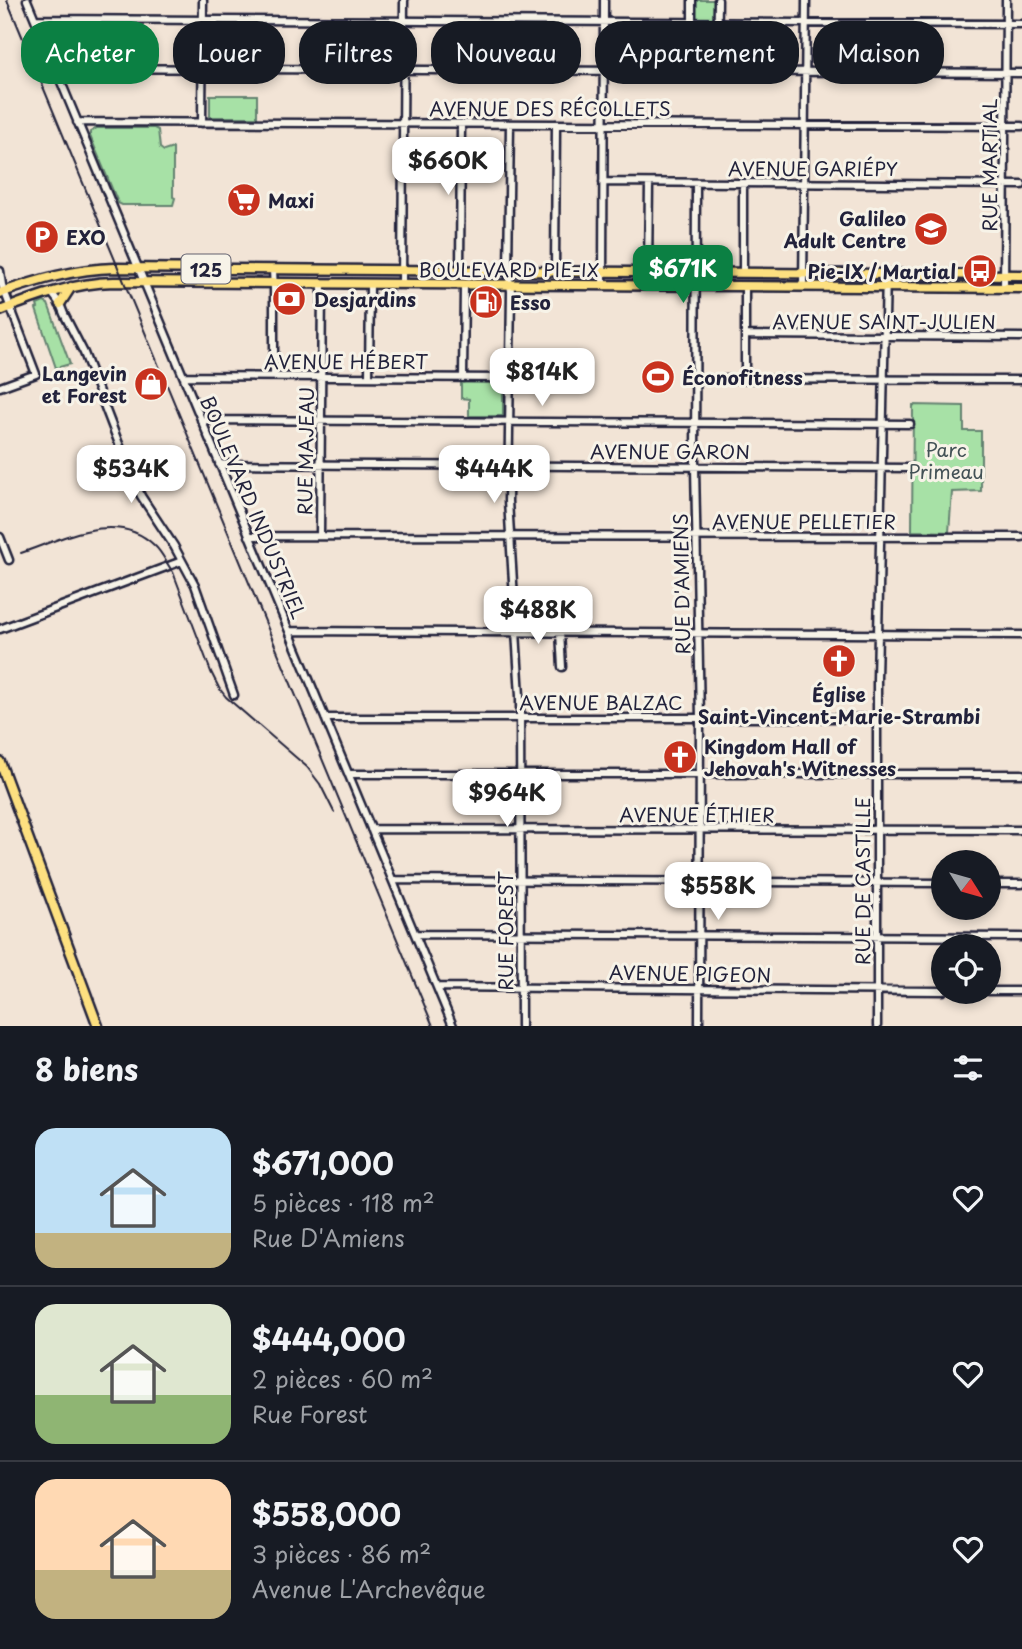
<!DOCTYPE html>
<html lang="fr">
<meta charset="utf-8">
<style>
:root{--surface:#171b24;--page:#20242c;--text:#f1f3f6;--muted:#9ea1a6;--line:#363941;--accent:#0b8043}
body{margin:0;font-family:"Playpen Sans",sans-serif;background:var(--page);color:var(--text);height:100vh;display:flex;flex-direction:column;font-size:26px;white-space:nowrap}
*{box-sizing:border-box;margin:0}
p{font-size:23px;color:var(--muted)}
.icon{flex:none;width:38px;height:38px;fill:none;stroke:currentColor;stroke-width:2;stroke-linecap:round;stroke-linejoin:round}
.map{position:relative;height:1026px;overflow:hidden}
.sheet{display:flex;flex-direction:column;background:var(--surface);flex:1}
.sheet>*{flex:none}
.banner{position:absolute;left:21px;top:21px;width:980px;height:63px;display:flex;gap:14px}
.needle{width:46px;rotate:127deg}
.tools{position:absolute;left:931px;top:850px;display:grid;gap:14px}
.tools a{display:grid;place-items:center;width:70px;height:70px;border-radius:50%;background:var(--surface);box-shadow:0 4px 10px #0003;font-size:35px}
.price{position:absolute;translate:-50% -60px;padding:0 16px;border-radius:14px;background:#fff;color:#222;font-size:23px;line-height:46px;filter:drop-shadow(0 2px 4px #0008)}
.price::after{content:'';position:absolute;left:50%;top:42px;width:21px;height:16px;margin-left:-10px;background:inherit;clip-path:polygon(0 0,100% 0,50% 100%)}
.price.active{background:var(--accent);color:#fff}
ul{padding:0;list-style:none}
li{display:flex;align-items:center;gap:21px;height:175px;padding:0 35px}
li+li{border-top:2px solid var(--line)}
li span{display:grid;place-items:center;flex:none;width:196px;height:140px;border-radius:21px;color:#555}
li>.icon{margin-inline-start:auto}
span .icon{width:84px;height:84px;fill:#fffc;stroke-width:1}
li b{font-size:30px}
h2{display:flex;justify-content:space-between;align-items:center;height:84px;padding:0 35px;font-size:30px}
.chip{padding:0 24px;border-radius:28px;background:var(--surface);box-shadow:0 4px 10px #0003;font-size:24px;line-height:63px}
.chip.active{background:var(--accent);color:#fff}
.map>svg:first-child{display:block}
.green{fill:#a7e1a6;stroke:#648270;stroke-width:2}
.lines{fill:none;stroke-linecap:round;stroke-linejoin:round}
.minor-casing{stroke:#22223b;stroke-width:11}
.major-casing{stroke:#22223b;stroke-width:13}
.minor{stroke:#f7f3e8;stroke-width:6}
.major{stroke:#fde080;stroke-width:8}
.rail{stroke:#22223b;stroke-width:2}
.labels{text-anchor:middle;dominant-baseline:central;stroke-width:6;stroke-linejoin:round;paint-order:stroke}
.shield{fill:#f7f3e8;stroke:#62616f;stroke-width:2}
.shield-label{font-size:18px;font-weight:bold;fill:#22223b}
.street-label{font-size:19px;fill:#22223b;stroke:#f7f3e8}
.poi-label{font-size:19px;font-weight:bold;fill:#22223b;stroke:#f7f3e8;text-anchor:start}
.park-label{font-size:19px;fill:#435256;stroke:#f7f3e8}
</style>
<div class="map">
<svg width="1022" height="1026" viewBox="0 0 1022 1026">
<rect width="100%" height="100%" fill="#f2e4d6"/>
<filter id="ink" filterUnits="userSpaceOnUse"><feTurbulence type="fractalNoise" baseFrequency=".0143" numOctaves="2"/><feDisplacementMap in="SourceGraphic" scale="14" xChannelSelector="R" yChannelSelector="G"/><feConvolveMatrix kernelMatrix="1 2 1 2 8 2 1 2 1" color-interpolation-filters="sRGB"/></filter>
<g filter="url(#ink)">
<path class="green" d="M695,0H715V18H695Z
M696,27H712L714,29V63L712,66H698L695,63L694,29Z
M210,95H257V117H210Z
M97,128H154L158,130L160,148L164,151L173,148V197L175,198L173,205H122L118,203L90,136V132Z
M44,302L48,304L70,364L56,368L36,309L38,308L37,305Z
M461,382L503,383V416H469V399L461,398Z
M913,405L964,406V431H981V491L952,492L949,532L912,531Z"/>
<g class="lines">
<g class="minor-casing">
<path id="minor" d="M27,0L453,1026
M35,19L1022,24
M55,68L1022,73
M692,71V0
M717,71L718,0
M77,122L1022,126
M202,123L203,0
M510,124L508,271L511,291L508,501L520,696L521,1026
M603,182L1022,185
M696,184L695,467L700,718L699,1026
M273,270L274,289V376
M0,271L2,285L36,374L0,387
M460,271L461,124
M555,272L556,124
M648,272L649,183
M743,273V184
M402,284L404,0
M603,285L604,0
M803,287L806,0
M1004,288L1006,0
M51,292L60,304L64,314L84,353L119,444L141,496L174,546L195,585L234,695
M745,335L1022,337
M183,376L509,378
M369,377L370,284
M463,378L464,285
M696,379L1022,380
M745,379V286
M201,420L910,424
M219,464L911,468
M249,536L1022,537
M320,536L322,283
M0,537L9,560
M0,629L182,561
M289,631L1022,635
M560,632L562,667
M325,718H877
M348,774H1022
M371,829L1022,830
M393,880L943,883
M989,884H1022
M415,934L1022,937
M437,987L943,991
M989,991H1022
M877,1026V679L886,274"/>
</g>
<g class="major-casing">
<path id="major" d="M0,293C38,280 74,269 115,268L1022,275
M60,304L71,287
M0,311C37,296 74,283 114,282L1022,288
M0,762L98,1026"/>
</g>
<use href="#minor" class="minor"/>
<use href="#major" class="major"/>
<path class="rail" d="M7,0L433,1026
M21,553C62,539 117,509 154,545C163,553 166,563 173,572L211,672L219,688L226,697L307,767L320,784L334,812"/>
</g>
</g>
<defs>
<g id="supermarket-disc" transform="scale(1.75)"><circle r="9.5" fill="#c8321e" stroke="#f7f3e8"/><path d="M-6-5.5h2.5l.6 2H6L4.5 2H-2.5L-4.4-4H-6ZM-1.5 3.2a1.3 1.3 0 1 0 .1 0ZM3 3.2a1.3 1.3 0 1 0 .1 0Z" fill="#fff"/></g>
<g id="school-disc" transform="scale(1.75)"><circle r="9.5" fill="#c8321e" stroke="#f7f3e8"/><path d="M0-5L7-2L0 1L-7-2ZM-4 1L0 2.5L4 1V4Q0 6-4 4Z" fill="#fff"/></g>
<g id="parking-disc" transform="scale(1.75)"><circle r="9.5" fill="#c8321e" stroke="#f7f3e8"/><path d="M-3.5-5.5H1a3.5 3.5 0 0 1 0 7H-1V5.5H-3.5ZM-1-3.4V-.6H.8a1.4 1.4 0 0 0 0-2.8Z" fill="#fff"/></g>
<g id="bus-disc" transform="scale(1.75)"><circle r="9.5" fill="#c8321e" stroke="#f7f3e8"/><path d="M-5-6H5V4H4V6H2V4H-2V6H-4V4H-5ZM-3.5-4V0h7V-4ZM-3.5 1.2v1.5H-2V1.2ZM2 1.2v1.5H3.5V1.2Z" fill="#fff"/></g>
<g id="bank-disc" transform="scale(1.75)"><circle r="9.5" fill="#c8321e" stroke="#f7f3e8"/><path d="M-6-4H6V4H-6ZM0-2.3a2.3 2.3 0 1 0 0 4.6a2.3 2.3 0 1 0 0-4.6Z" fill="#fff"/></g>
<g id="fuel-disc" transform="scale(1.75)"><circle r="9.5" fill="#c8321e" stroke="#f7f3e8"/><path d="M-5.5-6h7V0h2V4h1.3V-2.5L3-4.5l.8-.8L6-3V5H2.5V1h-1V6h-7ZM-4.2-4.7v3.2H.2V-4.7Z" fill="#fff"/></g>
<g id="stadium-disc" transform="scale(1.75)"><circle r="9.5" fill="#c8321e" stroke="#f7f3e8"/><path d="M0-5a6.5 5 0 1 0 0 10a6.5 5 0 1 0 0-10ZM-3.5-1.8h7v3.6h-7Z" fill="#fff"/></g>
<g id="shop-disc" transform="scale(1.75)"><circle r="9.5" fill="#c8321e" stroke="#f7f3e8"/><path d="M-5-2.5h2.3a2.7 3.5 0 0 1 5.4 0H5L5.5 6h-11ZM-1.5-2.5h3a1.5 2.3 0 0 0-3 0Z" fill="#fff"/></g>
<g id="church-disc" transform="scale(1.75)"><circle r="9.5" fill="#c8321e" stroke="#f7f3e8"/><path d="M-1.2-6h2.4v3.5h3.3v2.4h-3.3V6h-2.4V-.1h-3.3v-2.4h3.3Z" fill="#fff"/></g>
</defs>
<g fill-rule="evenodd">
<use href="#supermarket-disc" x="244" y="200"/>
<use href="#school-disc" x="931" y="229"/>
<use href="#parking-disc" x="42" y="237"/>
<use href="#bus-disc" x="980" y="271"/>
<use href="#bank-disc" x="289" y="299"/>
<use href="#fuel-disc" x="486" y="302"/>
<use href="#stadium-disc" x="658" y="377"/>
<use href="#shop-disc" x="151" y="384"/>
<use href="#church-disc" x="839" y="661"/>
<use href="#church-disc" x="680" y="757"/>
</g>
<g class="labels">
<rect class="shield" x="181.5" y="254.5" width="49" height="29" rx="5"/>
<g class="shield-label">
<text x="206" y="269">125</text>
</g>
<g class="street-label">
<text x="550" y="108">AVENUE DES RÉCOLLETS</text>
<text transform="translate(989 165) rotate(-90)">RUE MARTIAL</text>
<text x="813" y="168">AVENUE GARIÉPY</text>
<text x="509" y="269">BOULEVARD PIE-IX</text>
<text x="884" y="321">AVENUE SAINT-JULIEN</text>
<text x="346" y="361">AVENUE HÉBERT</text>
<text transform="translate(305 451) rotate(-89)">RUE MAJEAU</text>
<text x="670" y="451">AVENUE GARON</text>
<text transform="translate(254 507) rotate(67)">BOULEVARD INDUSTRIEL</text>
<text x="804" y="521">AVENUE PELLETIER</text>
<text transform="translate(681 584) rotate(-91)">RUE D'AMIENS</text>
<text x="601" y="702">AVENUE BALZAC</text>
<text x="697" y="814">AVENUE ÉTHIER</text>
<text transform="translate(862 881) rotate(-90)">RUE DE CASTILLE</text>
<text transform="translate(505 931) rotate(-90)">RUE FOREST</text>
<text transform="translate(690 973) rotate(1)">AVENUE PIGEON</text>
</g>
<g class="poi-label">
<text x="268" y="200">Maxi</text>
<text x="906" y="218" text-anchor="end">Galileo<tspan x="906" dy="22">Adult Centre</tspan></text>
<text x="66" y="237">EXO</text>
<text x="956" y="271" text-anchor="end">Pie-IX / Martial</text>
<text x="314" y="299">Desjardins</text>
<text x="510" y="302">Esso</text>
<text x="127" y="373" text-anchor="end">Langevin<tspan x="127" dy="22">et Forest</tspan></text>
<text x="682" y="377">Éconofitness</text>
<text x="839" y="694" text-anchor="middle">Église<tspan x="839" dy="22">Saint-Vincent-Marie-Strambi</tspan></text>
<text x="704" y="746">Kingdom Hall of<tspan x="704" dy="22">Jehovah's Witnesses</tspan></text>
</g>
<g class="park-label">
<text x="946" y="449">Parc<tspan x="946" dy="22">Primeau</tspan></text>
</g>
</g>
</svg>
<div class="tools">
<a><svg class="needle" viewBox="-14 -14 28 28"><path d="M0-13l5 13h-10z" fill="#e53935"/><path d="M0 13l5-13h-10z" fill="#9ea1a6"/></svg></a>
<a><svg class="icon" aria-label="locate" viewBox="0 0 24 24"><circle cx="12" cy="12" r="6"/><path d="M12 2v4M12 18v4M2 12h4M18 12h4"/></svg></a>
</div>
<b class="price" style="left:448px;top:197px">$660K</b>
<b class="price active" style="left:683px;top:305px">$671K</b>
<b class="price" style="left:542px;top:408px">$814K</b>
<b class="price" style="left:131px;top:505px">$534K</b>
<b class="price" style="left:494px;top:505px">$444K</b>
<b class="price" style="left:538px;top:646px">$488K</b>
<b class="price" style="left:507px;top:829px">$964K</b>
<b class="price" style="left:718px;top:922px">$558K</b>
<div class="banner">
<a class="chip active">Acheter</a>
<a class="chip">Louer</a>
<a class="chip">Filtres</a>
<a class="chip">Nouveau</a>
<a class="chip">Appartement</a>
<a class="chip">Maison</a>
</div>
</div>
<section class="sheet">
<h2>8 biens<svg class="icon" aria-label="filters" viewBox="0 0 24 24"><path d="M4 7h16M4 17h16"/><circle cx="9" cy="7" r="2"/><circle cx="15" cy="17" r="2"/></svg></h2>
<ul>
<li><span style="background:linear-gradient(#bfe0f5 75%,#c2b280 0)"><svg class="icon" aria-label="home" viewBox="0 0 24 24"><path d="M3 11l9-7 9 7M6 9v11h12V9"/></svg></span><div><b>$671,000</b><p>5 pièces · 118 m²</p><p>Rue D'Amiens</p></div><svg class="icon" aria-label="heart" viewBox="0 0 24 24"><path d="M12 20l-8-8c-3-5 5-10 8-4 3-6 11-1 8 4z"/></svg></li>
<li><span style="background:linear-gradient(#dfe7d0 65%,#8fb573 0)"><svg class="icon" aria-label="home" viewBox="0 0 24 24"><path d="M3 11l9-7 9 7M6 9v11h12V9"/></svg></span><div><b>$444,000</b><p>2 pièces · 60 m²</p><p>Rue Forest</p></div><svg class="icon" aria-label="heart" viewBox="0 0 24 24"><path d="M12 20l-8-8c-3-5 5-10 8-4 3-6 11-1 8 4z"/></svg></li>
<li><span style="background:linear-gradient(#ffd9b3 65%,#c2b280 0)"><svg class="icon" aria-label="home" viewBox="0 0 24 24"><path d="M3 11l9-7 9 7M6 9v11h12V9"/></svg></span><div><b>$558,000</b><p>3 pièces · 86 m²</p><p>Avenue L'Archevêque</p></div><svg class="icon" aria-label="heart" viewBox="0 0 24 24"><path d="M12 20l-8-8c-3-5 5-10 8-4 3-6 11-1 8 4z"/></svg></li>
</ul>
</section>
